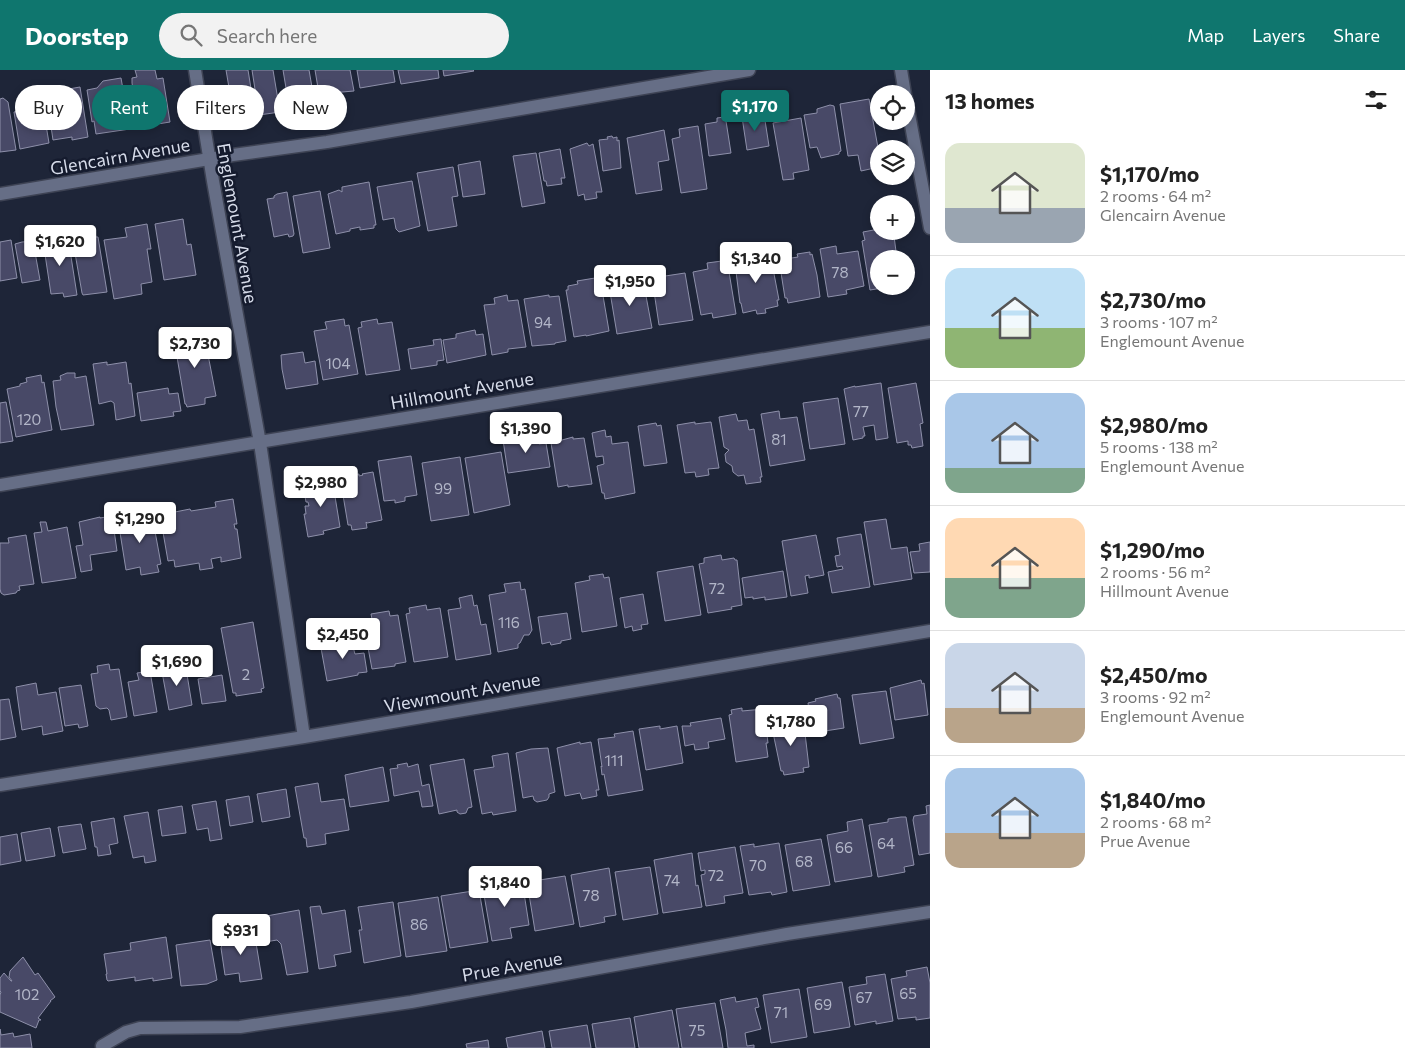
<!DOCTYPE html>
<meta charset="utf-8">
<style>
:root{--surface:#fff;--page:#f2f2f2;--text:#222;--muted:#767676;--line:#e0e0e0;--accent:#0f766e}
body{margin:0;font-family:Commissioner,sans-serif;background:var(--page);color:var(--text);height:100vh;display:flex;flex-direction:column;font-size:19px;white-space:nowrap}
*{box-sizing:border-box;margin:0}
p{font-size:16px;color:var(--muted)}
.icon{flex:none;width:28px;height:28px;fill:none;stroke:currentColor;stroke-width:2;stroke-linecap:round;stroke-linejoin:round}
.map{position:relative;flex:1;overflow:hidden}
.panel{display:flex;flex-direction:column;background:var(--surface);width:475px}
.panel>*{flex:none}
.top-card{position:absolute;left:15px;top:15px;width:475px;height:45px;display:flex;gap:10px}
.controls{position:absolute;left:870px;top:15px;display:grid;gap:10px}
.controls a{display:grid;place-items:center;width:45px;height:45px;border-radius:50%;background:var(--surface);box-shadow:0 2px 8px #0003;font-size:25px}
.price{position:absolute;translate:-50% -42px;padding:0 11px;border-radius:5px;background:#fff;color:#222;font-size:16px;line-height:32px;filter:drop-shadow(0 1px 2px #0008)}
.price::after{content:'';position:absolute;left:50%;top:30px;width:15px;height:11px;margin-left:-8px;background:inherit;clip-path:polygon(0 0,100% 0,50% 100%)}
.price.active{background:var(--accent);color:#fff}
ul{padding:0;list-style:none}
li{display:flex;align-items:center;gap:15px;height:125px;padding:0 15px}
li+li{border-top:1px solid var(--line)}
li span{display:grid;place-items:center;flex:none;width:140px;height:100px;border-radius:15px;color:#555}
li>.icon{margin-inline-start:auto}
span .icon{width:60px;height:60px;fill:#fffc;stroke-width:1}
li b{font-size:21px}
h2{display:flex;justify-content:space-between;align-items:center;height:60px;padding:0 15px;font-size:21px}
.pill{padding:0 18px;border-radius:22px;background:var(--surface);box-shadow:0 2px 8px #0003;font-size:18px;line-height:45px}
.pill.active{background:var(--accent);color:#fff}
header{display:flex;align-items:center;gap:30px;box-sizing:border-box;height:70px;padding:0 25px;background:var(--accent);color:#fff}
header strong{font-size:24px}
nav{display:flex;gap:28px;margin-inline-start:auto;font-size:18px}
.search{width:350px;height:45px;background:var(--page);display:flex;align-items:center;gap:12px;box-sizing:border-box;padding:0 18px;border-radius:28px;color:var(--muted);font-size:19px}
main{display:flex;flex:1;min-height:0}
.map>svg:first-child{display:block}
.building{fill:#484967;stroke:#8e90aa}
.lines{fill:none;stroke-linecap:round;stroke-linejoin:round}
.minor-casing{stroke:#3e4354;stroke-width:15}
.tertiary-casing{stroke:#3e4354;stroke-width:15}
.minor{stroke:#666e86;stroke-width:12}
.tertiary{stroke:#666e86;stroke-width:12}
.labels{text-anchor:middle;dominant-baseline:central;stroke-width:5;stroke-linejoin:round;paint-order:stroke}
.number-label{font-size:15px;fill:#b2b6c8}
.street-label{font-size:18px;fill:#d6dbe9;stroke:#151b2e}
</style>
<header>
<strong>Doorstep</strong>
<div class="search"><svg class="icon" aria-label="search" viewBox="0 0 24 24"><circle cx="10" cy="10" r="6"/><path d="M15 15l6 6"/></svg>Search here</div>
<nav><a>Map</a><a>Layers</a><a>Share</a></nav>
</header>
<main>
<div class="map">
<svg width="930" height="978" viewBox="0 0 930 978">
<rect width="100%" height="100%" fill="#1e2538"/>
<path class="building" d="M135,0H155L157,9L163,8L170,52L139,57L132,13V8L137,7Z
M226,0H248L254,37L233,41Z
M252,0H273L280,42L259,45Z
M283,0H309L313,23L306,24V27L303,28V30L292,32L291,29L288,30Z
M315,0H350L354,21L319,24Z
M357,0H393L395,12L360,18Z
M398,0H438L439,8L401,14Z
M443,0H473L474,1L444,6Z
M121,8L130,59L96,64L94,51L92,52L87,20L97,18L103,11Z
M57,17L63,20L80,17L88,67L72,70V67L53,70L46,23L50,18Z
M3,28L8,32L16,80L0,82V29Z
M869,29L879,83V97L861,101L858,85L848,86L840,34Z
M830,35L834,36L841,81L839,82V84L821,88L817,77L810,78L804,45L817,43V39Z
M43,37L49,73L20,79L14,42Z
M764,44L769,76L747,80L742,47Z
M724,47L725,51H726L731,83L709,86L705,54L717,52V48Z
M801,48L809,100L793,103L794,109L783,110L773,53Z
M698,56L707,119L681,123L672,69L680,67L679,59Z
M664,60L669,90L658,92L662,120L636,124L627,68Z
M612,66L613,68L617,67V71L619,70L621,98L603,101L599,70L608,69L607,67Z
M587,73L589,76L593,74L602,122H596L597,128L585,130L584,124L578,126L570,79Z
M560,79L565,108H561L562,114L547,116L546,111H544L539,83Z
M536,83L545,133L522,137L513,86Z
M480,91L485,124L463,127L458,95Z
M453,97L458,126L452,127L457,156L428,161L417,103Z
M412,111L420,156L399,162L396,159L394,148L383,150L377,117Z
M369,112L376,155H374V158L360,160V157L350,159V161L336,164L328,124L339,120L342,122V117Z
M320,121L330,178L303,183L293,126Z
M287,122L294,164L293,166L289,167L288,164L274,167L267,129L274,128V126L277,124Z
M183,149L187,175L191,174L196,205L164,210L155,154Z
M147,154L151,179H147L152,212L141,214L142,224L114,229L104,170L127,167L125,158Z
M879,159V161H891L892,166H894L897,189H879V216H895L870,220L862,171L865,170L863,162Z
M86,163V165L95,163L96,167H98L107,222L83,225L82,223L72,166Z
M66,166L68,167L77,225L64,227L63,223L51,224L43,171Z
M11,170L17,208L0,211V172Z
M33,171L40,210L22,213L15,174L22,172Z
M836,176L837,184L858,181L864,216L846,220L847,224L828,227L820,179Z
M810,182V185L812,184L817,205L820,227L788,233L787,228H785L779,190L798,187L797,184Z
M749,183L750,189L756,188L758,190L771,188L779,230H777L778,236L765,239L766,243L757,244L756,240L743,243L741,233H740L734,186Z
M722,191L723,197L728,196L736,244L713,248L712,243L701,245L693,202L708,199L707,193Z
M685,203L693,250L659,255L652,208Z
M595,208L596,215L601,214L609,261L586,266V265L574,267L566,220H568V216L578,214L577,211Z
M643,210L652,258L617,264L609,216Z
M507,225L508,231L518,230L526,277L508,279V282L492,285L484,235L495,234L494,228Z
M549,225V227L559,226L566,271L555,273V274L532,276L524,229Z
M344,249L345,256L349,255L358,304L323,310L314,261L327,259L325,252Z
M377,249L378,254L392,252L400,300L366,305L358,258L362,257L361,252Z
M203,259L216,326L205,328V334L187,337L186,334H185L176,281L185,280L182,263Z
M475,260L476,265L483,264L486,285L447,293L443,270L456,268V264Z
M441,269L444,290L437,291V295L411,299L408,279L434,275L433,270Z
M303,282L305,293L315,291L318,314L286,319L282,299L281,285Z
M107,292V295L126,292L129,314L131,313L135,346L116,350L114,333L111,331L99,334L93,294Z
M67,303H75V308L86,306L94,355L61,360L56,337L53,311L61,310L60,306Z
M41,305L42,313L44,312L52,360L16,367L7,319L20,316V314L27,312L26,308Z
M881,313L888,368L876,370L874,355L863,357L865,366H863V368L853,370L844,319L855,316V317Z
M916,313L923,353L920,354L923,376L912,378L911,375H908V371L897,373L888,318Z
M168,318L169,324L178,323L181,341L173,342L174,346L141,351L137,323Z
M838,328L845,374L810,379L803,333Z
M6,332L13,371L0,373V333Z
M779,341L780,349L797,347L805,390L770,396L761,344Z
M736,344L738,351L747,350L749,360L754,359L762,407H760L761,412L746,414L744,405L738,406L733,402L732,396L726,392L725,384L729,380L724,377L719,347Z
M695,352V354L711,352L719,398L708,399L709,405L696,407L695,402L685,403L677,355Z
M656,353L657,356L661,355L667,393L644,396L638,356Z
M605,360L606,367L611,366L612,374L628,372L635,423L605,429L604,423H602L597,396L604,394L603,386L596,387L592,363Z
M537,364L539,374L546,373L550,397L508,403L503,370Z
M573,367V369L584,368L592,414L568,417V415L558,417L551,373Z
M501,382L510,435L474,443L465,388Z
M411,386L417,425L405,427V431L395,433V430L384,431L378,391Z
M460,387L469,445L431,451L422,393Z
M373,402L382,450L367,453L366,452L367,458L352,460L351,455H348L340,407L359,404V406L363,405L362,404Z
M332,408L340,457L323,461L324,464L308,467L304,444H306L305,436H309L308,432H306L303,415Z
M233,429L237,454H234L235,459H237L241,488L221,492V487L211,489L213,498L200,500L199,493L175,497L174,490L168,491L160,445L190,439L191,441L216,437L215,432Z
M152,445L161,494L157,495L159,502L141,505L140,497L126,500L118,450Z
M112,446L117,481L90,485L92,500L81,502L76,476L83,475L79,452L100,447V448Z
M886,449L891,479L907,477L912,509L874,515L864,452Z
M40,452H46L48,461L67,457L76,508L42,513L34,463L42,462Z
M861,464L870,517L832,523L828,502L843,499L842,496L837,497L835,486L840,485L837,468Z
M26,465L34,514L19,516L20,520L17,521L16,523L4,525L1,523L0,519V473H9L8,468Z
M816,465L824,505L809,508V505L805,506L808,523L791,526L782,471Z
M930,472V502L914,503L910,482L920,481L919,474Z
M721,485L722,490L734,488L735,490H737L742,535L731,537L732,539L708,543L699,494L704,493V488Z
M693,496L701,545L665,551L657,502Z
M783,501L787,527L765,530V527L753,529V527L745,528L742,508Z
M603,504L604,508L609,507L617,556L582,562L575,513L590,510L589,506Z
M520,512L521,520L525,519L532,560L529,565H524L520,573L518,574V578L498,582L489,525L506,522L504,514Z
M643,524L648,554L641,555L642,559L633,561L632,556L625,558L620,528Z
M472,525L474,536L477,535L481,555L486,554L491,584L456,590L448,540L461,538L459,528Z
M426,535L427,540L440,538L448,587L414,592L406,544L410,543L409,538Z
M389,541L390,546L398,545L406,592L395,594V596L372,599L363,551L372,549L371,544Z
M567,543L571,569L561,571V573L551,575L550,572L542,574L538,547Z
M253,552L264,618L261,619L262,622L236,626V623H233L221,558Z
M350,566L355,584L364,583L367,602L358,603V605L327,611L321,578L338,575L337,568Z
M185,592L192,635L169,640L162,602L173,600L172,594Z
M109,594L110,600L119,599L127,647L111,650L109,640L107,638L100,639L96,636L91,604L98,603L97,596Z
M150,601L157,642L134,646L128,612L139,610L137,603Z
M222,605L226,631L202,634L198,609Z
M921,610L922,614L924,613L928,645L895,650L890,618Z
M36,613L38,625L56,622L63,661L43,665L42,656L22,660L16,617Z
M81,615L88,656L79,658L78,654L65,656L59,618Z
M886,621L894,668L860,674L852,625Z
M837,624L838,628H840L844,658L812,663L808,633L816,631L815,629Z
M9,629L16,667L0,670V630Z
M742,638V641L764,639L768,673H766L768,687L736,692L729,645L732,644L731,640Z
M721,648L725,669L708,672L709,678L695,680L694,674L685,676L682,656H691L690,653Z
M785,651L786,656L800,651L804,655L809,697L803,698L804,702L784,705L783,701H781L771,653Z
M660,656V659L677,656L683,693L646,700L639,659Z
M633,661L643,720L608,726L604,704L602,705L601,696L602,697L598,669L615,667L614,664Z
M580,672V674L591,672L599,720H596L597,726L582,729L580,723L565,726L557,678Z
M548,678L555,722L549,724V727L547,730L537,732L534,730L533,726L523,728L516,683L531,679Z
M508,683L516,741L493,745L492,742L482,744L474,700L494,697L492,686Z
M464,689L472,737L468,738L466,743L460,744L457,742V740L439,744L430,695Z
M407,693L408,697L418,694L422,716L429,714L433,736L422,737L419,721L394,726L390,699L398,698L397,695Z
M383,697L389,731L350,737L345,705Z
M318,713L321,732L344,729L349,760L325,764L326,774L307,777L306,768H304L295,717Z
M286,719L290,747L262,752L257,724Z
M249,726L253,752L230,756L226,730Z
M216,731L222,769L210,771L208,758L197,760L192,735Z
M930,735V783L919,785L913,750L914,746L927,744L926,736Z
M182,736L186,763L162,766L158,740Z
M148,742L156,791L145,793L144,786L133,788L124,746Z
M901,747H906L914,795L904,797L905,802L878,807L869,755L888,752V749Z
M114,748L118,773L109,775L111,784L98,786L97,777H95L91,752Z
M862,749L872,806L835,812L827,765L848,761L847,752Z
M81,754L86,779L63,783L58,757Z
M50,758L55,786L26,791L21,763Z
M17,764L21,791L0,795V767Z
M821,769L830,815L793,821L785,775Z
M779,773L787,822L772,825L771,822L749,825L740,776L754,774V777Z
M735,777L743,823L724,826L725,833L706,836L701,805L705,804V800L701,801L698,783Z
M692,783L696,816L698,815L702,837L663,843L654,790Z
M650,797L658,844L623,850L615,802Z
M609,798L616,845L604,847L605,852L580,857L571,805Z
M565,806L574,854L535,861L527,812Z
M522,810L529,855L510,858L512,868L492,871L482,813L500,811L501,814Z
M479,820L488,872L450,878L441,826Z
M438,827L447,881L406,887L398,833Z
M393,832L401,886L364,893L359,860H362L358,837Z
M320,836L322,844L345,840L351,882L334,885L336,896L319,899L310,837Z
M299,840L308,902L287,905L281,874L277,870L265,872L261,847Z
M227,857L251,868L255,867L262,909L240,912L239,903L225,905L221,878L222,875H220Z
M166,867L172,908L153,911V908L135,911V907L108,911L107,910L106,904H107L104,884L131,880L130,873Z
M210,870L217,910L207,914L181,916L176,875Z
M23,887L35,905L38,903L55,927L50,931H51L38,948L41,950H39L36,958L0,942V925L1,922L0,921V908L4,903L11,911H12L9,907L10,901Z
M927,897L930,913V948L916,950V947L898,949L891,909L907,906L906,901Z
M885,904L893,951L876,954V951L855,955L849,917L867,914L866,907Z
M842,912L850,957L814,963L807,918Z
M799,919L807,967L771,973L763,925Z
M735,927L736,932L757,928L759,937L755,938L761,959L745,963L747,976L754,975V978H728L726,960L720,930Z
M715,933L723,978H682L676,939Z
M672,940L679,978H639L634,947Z
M630,948L635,978H596L592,954Z
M587,955L591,978H552L549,961Z
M0,959L1,965L13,963L14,967L30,964L32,978H0Z
M542,961L545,978H508L506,968Z
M488,970L489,978H467L466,974Z"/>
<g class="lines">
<g class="minor-casing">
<path id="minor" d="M195,0L213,111L260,373L304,667
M901,0L905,24
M906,28L930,158
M0,415C310,364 620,311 930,262
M0,715L304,667L930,561
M102,976L126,962L140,958L240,957L411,932L787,864L930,842"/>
</g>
<g class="tertiary-casing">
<path id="tertiary" d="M0,124L233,85L327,72L749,0"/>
</g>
<use href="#minor" class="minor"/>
<use href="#tertiary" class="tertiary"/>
</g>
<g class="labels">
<g class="number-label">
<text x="840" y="202">78</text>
<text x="543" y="252">94</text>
<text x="338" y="293">104</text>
<text x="861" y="341">77</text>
<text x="29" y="349">120</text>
<text x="779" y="369">81</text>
<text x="443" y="418">99</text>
<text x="717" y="518">72</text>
<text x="509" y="552">116</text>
<text x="246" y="604">2</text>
<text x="614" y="690">111</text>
<text x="886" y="773">64</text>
<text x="844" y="777">66</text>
<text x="804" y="791">68</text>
<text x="758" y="795">70</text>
<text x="716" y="805">72</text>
<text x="672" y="810">74</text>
<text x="591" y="825">78</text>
<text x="419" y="854">86</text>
<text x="908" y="923">65</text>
<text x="27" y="924">102</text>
<text x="864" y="927">67</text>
<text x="823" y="934">69</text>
<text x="781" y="942">71</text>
<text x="697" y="960">75</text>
</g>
<g class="street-label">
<text transform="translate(120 86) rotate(-10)">Glencairn Avenue</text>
<text transform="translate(238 153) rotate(80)">Englemount Avenue</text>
<text transform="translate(462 320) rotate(-10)">Hillmount Avenue</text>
<text transform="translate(462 622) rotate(-10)">Viewmount Avenue</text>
<text transform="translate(512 896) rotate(-10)">Prue Avenue</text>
</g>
</g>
</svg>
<div class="controls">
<a><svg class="icon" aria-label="locate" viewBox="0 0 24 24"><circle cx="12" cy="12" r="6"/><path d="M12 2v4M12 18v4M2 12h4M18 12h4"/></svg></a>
<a><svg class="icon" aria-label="layers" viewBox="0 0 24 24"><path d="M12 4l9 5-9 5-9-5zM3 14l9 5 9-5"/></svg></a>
<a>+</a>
<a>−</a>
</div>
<b class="price active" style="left:755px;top:62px">$1,170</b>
<b class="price" style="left:60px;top:197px">$1,620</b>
<b class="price" style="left:756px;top:214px">$1,340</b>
<b class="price" style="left:630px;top:237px">$1,950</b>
<b class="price" style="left:195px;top:299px">$2,730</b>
<b class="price" style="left:526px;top:384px">$1,390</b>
<b class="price" style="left:321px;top:438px">$2,980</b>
<b class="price" style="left:140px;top:474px">$1,290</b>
<b class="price" style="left:343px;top:590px">$2,450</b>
<b class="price" style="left:177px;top:617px">$1,690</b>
<b class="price" style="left:791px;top:677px">$1,780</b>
<b class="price" style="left:505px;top:838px">$1,840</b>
<b class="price" style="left:241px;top:886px">$931</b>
<div class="top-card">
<a class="pill">Buy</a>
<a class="pill active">Rent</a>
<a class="pill">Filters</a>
<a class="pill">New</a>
</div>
</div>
<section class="panel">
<h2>13 homes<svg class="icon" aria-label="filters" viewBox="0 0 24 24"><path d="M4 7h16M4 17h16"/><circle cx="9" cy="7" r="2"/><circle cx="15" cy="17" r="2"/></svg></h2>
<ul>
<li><span style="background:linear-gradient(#dfe7d0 65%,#9aa5b1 0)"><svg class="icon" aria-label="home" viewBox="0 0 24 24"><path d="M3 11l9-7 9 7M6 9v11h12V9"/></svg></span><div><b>$1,170/mo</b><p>2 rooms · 64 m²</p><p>Glencairn Avenue</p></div></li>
<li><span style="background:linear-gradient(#bfe0f5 60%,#8fb573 0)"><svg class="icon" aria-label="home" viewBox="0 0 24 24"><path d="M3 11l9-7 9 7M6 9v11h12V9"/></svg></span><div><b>$2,730/mo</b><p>3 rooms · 107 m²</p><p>Englemount Avenue</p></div></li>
<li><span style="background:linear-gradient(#a9c7e8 75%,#7fa58c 0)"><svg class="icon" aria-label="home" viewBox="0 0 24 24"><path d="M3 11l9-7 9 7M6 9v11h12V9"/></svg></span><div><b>$2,980/mo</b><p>5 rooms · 138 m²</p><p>Englemount Avenue</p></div></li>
<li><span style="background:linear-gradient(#ffd9b3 60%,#7fa58c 0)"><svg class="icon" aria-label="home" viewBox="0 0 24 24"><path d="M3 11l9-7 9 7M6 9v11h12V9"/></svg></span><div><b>$1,290/mo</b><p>2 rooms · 56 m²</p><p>Hillmount Avenue</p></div></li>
<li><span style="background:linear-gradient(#c9d6e8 65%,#b9a48a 0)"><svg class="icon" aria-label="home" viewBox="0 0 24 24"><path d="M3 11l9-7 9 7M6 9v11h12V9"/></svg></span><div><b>$2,450/mo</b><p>3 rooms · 92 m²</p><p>Englemount Avenue</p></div></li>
<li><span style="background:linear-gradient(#a9c7e8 65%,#b9a48a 0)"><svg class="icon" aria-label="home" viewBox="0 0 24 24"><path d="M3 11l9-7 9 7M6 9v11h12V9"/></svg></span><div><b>$1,840/mo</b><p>2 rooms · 68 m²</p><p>Prue Avenue</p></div></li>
</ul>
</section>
</main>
